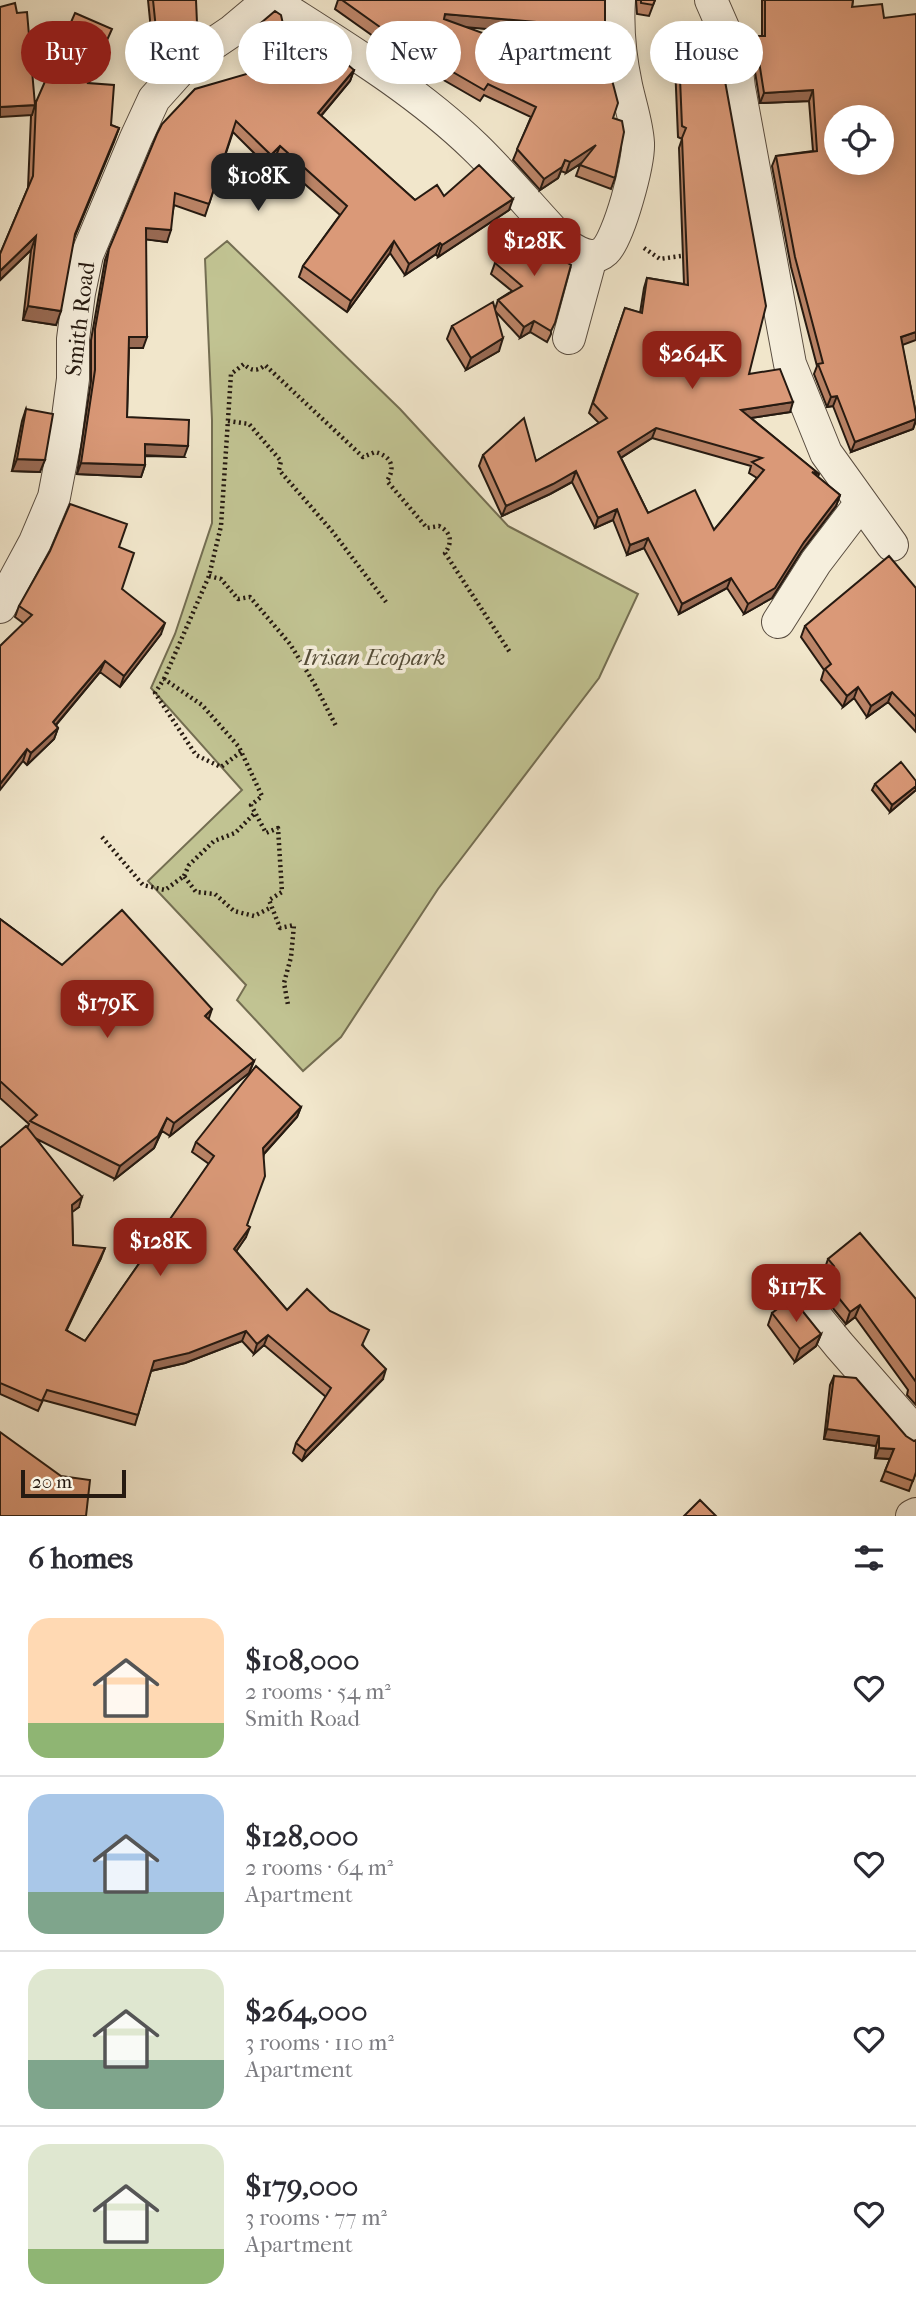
<!DOCTYPE html>
<meta charset="utf-8">
<style>
:root{--surface:#fff;--page:#f7f7f7;--text:#2b2b33;--muted:#7c7c81;--line:#e1e1e2;--accent:#8f2418}
body{margin:0;font-family:"IM FELL French Canon",serif;background:var(--page);color:var(--text);height:100vh;display:flex;flex-direction:column;font-size:26px;white-space:nowrap}
*{box-sizing:border-box;margin:0}
p{font-size:23px;color:var(--muted)}
.icon{flex:none;width:38px;height:38px;fill:none;stroke:currentColor;stroke-width:2;stroke-linecap:round;stroke-linejoin:round}
.map{position:relative;height:1516px;overflow:hidden}
.sheet{display:flex;flex-direction:column;background:var(--surface);flex:1}
.sheet>*{flex:none}
.hud{position:absolute;left:21px;top:21px;width:875px;height:63px;display:flex;gap:14px}
.controls{position:absolute;left:824px;top:105px;display:grid;gap:14px}
.controls a{display:grid;place-items:center;width:70px;height:70px;border-radius:50%;background:var(--surface);box-shadow:0 4px 18px #0003;font-size:35px}
.scale{position:absolute;left:21px;bottom:18px;width:105px;box-sizing:border-box;padding-left:7px;border:4px solid #261a11;border-top:0;font-size:19px;line-height:24px;white-space:nowrap;color:#261a11;-webkit-text-stroke:5px #f6efdd;paint-order:stroke}
.price{position:absolute;translate:-50% -60px;padding:0 16px;border-radius:14px;background:var(--accent);color:#fff;font-size:23px;line-height:46px;filter:drop-shadow(0 2px 4px #0008)}
.price::after{content:'';position:absolute;left:50%;top:42px;width:21px;height:16px;margin-left:-10px;background:inherit;clip-path:polygon(0 0,100% 0,50% 100%)}
.price.current{background:#222;color:#fff}
ul{padding:0;list-style:none}
li{display:flex;align-items:center;gap:21px;height:175px;padding:0 28px}
li+li{border-top:2px solid var(--line)}
li span{display:grid;place-items:center;flex:none;width:196px;height:140px;border-radius:21px;color:#555}
li>.icon{margin-inline-start:auto}
span .icon{width:84px;height:84px;fill:#fffc;stroke-width:1}
li b{font-size:30px}
h2{display:flex;justify-content:space-between;align-items:center;height:84px;padding:0 28px;font-size:30px}
.pill{padding:0 24px;border-radius:32px;background:var(--surface);box-shadow:0 4px 18px #0003;font-size:24px;line-height:63px}
.pill.current{background:var(--accent);color:#fff}
.map>svg:first-child{display:block}
.green{fill:#c1c392;stroke:#746e52;stroke-width:2}
.lines{fill:none;stroke-linecap:round;stroke-linejoin:round}
.minor-casing{stroke:#594d40;stroke-width:34}
.path{stroke:#261a11;stroke-width:4.5;stroke-dasharray:2 3.5;stroke-linecap:butt}
.minor{stroke:#f6efdd;stroke-width:32}
.wall{fill:#bb8467;stroke:#261a11;stroke-width:2;fill-rule:evenodd}
.shaded-wall{fill:#996b54;stroke:#261a11;stroke-width:2}
.building{fill:#da9978;stroke:#261a11;stroke-width:2;fill-rule:evenodd}
.labels{text-anchor:middle;dominant-baseline:central;stroke-width:7;stroke-linejoin:round;paint-order:stroke}
.street-label{font-size:23px;fill:#261a11;stroke:#f6efdd}
.park-label{font-size:23px;font-style:italic;fill:#544d38;stroke:#f6efdd}
</style>
<div class="map">
<svg width="916" height="1516" viewBox="0 0 916 1516">
<rect width="100%" height="100%" fill="#f1e6cb"/>
<filter id="stains"><feTurbulence type="fractalNoise" baseFrequency=".00286" numOctaves="4"/><feColorMatrix values="0 0 0 0 .2 0 0 0 0 .09 0 0 0 0 .02 0 0 0 .5 -.17"/></filter>
<radialGradient id="worn" r=".72"><stop offset=".6" stop-color="#630" stop-opacity="0"/><stop offset="1" stop-color="#630" stop-opacity=".3"/></radialGradient>
<path class="green" d="M227,241L400,409L508,526L638,594L599,678L438,889L341,1037L303,1071L237,1000L246,985L148,881L242,790L151,688L175,634L212,523V420L205,259Z"/>
<g class="lines">
<g class="minor-casing">
<path id="minor" d="M271,0C341,45 415,89 475,147C507,178 535,213 566,245C578,253 593,262 605,251C619,238 639,163 638,143C637,124 630,104 626,85C620,57 617,29 619,0
M711,0L735,55L739,88L790,364L826,453L892,545
M569,338L591,257
M0,607L35,542L54,497L65,440L73,379V339L79,293L87,255L136,138L154,99L189,60L232,31L269,0
M778,622L816,562L861,503
M787,1281L839,1345L916,1433
M912,1516L916,1514"/>
</g>
<path class="path" d="M644,248L660,259L688,255
M228,421L249,424L281,461L279,470L332,531L386,602
M209,576L221,579L238,599L250,597L290,644L314,683L336,726
M164,679L209,576L221,526L231,374L244,364C251,371 257,372 265,365L363,457L375,452C391,456 396,467 387,481L427,528L439,526C451,532 453,542 445,553L511,654
M241,752L221,767L196,755L155,693L164,679L202,705L239,747L262,796L251,805L266,833L278,828L282,892L269,900L280,928L294,925L291,957L284,983L288,1005
M102,837L143,885L165,890L184,876L196,892L215,894L234,911L254,916L272,907
M184,876L189,865L214,841L235,833L255,813"/>
<use href="#minor" class="minor"/>
</g>
<path class="wall" d="M148,0H196L193,35L174,49L153,50Z
M338,0H605L601,39L468,27L613,118L615,178L611,189L576,176L580,165L582,163L566,173L561,171L558,178L540,190L513,160L531,117L484,95L480,101L440,78L439,79L411,63L335,9Z
M636,0H655L649,16L637,14Z
M762,0H853L852,7L902,345L916,414V421L913,429L851,452L833,406L827,407L814,374L817,366L791,267L772,166L776,156L813,151L809,101L760,103L751,47L755,36H762Z
M255,28L293,69L354,70L350,81L321,116L415,200L444,196L509,210L438,257L436,254L405,275L390,253L347,312L299,277L303,266L340,215L275,158L267,166L233,132L205,216L174,205L167,242L146,239L143,348H129L127,417L184,457L145,456V465L141,477L77,474L91,381V340L105,260L109,249L258,71L251,39Z
M681,35L749,374L790,412L751,418L819,474L818,477L840,495L836,506L801,552L772,598L744,614L727,588L679,614L644,548L627,555L613,520L595,528L572,482L550,494L502,516L479,466L483,455L536,461L599,423L589,413L625,308L640,313L644,288L647,278L684,284L679,148L682,139L678,137L675,64L677,46ZM652,438L751,466L749,473L757,478L714,530L648,513L621,458Z
M107,43L89,83L111,125L119,128L74,237L56,325L23,320L31,250L0,280V254L28,188L31,116L36,102Z
M552,242L549,252L551,334L547,342L530,332L520,338L496,312L499,351L466,370L447,339L452,326L495,309L498,300L512,291L491,274L495,263Z
M26,409L40,472L12,471L22,421Z
M119,547L122,589L161,634L120,687L100,672L56,725L58,728L54,739L27,765L23,761V623L15,617L19,606Z
M916,588V732L888,702L867,717L854,698L843,707L821,680L824,670L801,637L805,626Z
M916,781V790L890,812L872,790L875,784Z
M0,919L62,965L208,1020L254,1061L249,1073L170,1136L162,1131L154,1148L115,1179L37,1139L79,1207L72,1212L73,1245L101,1258L66,1330L85,1341L209,1164L192,1152L196,1142L301,1107L297,1117L264,1154L247,1225L246,1237L236,1251L287,1310L363,1345L383,1379L302,1461L293,1453L296,1443L326,1397L264,1345L254,1354L242,1341L185,1363L151,1371L135,1425L43,1400L38,1411L0,1394V1148L27,1128L29,1124L0,1098Z
M828,1259L916,1299V1405L907,1395L908,1390L855,1317L846,1324L817,1289L821,1276L825,1273L824,1271Z
M772,1313L821,1334L816,1346L795,1362L768,1325Z
M834,1376L916,1472L909,1491L881,1481L890,1459L875,1458L876,1446L824,1439L830,1385Z"/>
<path class="shaded-wall" d="M445,14L605,28L601,39L441,25Z
M197,23L193,35L174,49L153,50L157,39Z
M354,70L350,81L314,124L318,113Z
M813,90L809,101L760,103L764,93Z
M35,105L32,115L0,117V107Z
M119,128L114,142L70,248L75,234Z
M596,145L592,156L566,173L570,162Z
M280,146L275,158L267,166L271,155Z
M565,160L558,178L540,190L544,179Z
M513,199L509,210L438,257L442,245Z
M146,228L171,230L167,242L142,239Z
M36,236L31,250L0,280V271Z
M394,241L390,253L347,312L351,301Z
M440,243L436,254L405,275L409,264Z
M28,306L61,311L56,325L23,320Z
M534,321L530,332L520,338L524,327Z
M916,332V340L897,347L901,337Z
M129,337H147L143,348H125Z
M503,338L499,351L466,370L471,358Z
M837,396L833,406L827,407L831,397Z
M793,402L790,412L737,420L741,410Z
M916,419L913,429L851,452L855,442Z
M656,428L652,438L614,462L618,452Z
M145,444L188,446L184,457L141,455Z
M17,459L45,460L40,472L12,471Z
M81,463L145,465L141,477L77,474Z
M576,471L572,482L550,494L502,516L506,506Z
M840,495L836,506L801,552L772,598L744,614L748,604L804,542Z
M617,509L613,520L595,528L598,518Z
M648,538L644,548L627,555L630,545Z
M731,578L727,588L679,614L682,604Z
M165,623L161,634L120,687L124,676Z
M105,661L100,672L49,733L53,722Z
M858,687L854,698L843,707L847,696Z
M892,692L888,702L867,717L871,706Z
M58,728L54,739L27,765L31,753Z
M27,749L23,761L0,790V784Z
M916,786V790L890,812L892,805Z
M212,1009L208,1021L205,1016Z
M254,1061L249,1073L170,1136L174,1123Z
M301,1107L297,1117L260,1158L263,1148Z
M167,1118L154,1148L115,1179L120,1166Z
M82,1197L79,1207L68,1215L72,1205Z
M250,1227L246,1237L231,1259L234,1249Z
M105,1248L101,1258L62,1340L66,1330Z
M860,1305L855,1317L846,1324L850,1312Z
M246,1331L242,1341L185,1363L150,1371L154,1361Z
M821,1334L816,1346L795,1362L800,1349Z
M268,1335L264,1345L254,1354L257,1344Z
M386,1369L383,1379L302,1461L306,1451Z
M827,1429L879,1436L876,1446L824,1439Z
M879,1448L894,1449L890,1459L875,1458Z"/>
<path class="building" d="M153,0H196L197,23L179,37L157,39Z
M342,0H605V28L445,14L444,19L612,80L618,103L613,118L622,121L624,132L615,178L580,165L596,145L570,162L565,160L562,167L544,179L517,149L536,107L488,84L484,90L444,67L443,68L415,52Z
M641,0H655L653,5L641,3Z
M765,0H853L852,7L882,4L884,18L916,14V332L901,337L916,414V419L855,442L837,396L831,397L818,364L823,363L795,257L776,156L817,151L813,90L764,93L755,36H765ZM836,117H882V163H836Z
M15,3L17,13L27,12L35,105L0,107V7Z
M275,11L281,15L293,69L314,36L354,70L318,113L415,200L437,185L444,196L479,165L513,199L442,245L440,243L409,264L394,241L351,301L303,266L347,206L280,146L271,155L236,121L209,204L175,193L171,230L146,228L147,337H129L127,417L189,420L188,446L145,444V465L81,463L95,370V329L109,249L157,134L162,124L195,89L264,69L255,28Z
M75,13L112,29L88,83L114,85L111,125L119,128L75,234L61,311L28,306L36,236L0,271V254L33,176L36,102Z
M681,35L715,36L721,50L725,81L766,306L749,374L780,369L793,402L741,410L819,474L812,472L840,495L804,542L775,588L748,604L731,578L682,604L648,538L630,545L617,509L598,518L576,471L553,484L506,506L483,455L524,418L536,461L607,418L593,403L625,308L642,313L647,278L688,285L682,138L686,128L682,126L679,54ZM656,428L762,458L752,462L764,470L714,530L695,490L648,513L618,452Z
M532,220L552,242L546,250L571,265L555,323L551,331L534,321L524,327L498,300L522,286L495,263Z
M493,302L503,338L471,358L452,326Z
M26,409L53,414L45,460L17,459Z
M70,504L127,524L119,547L134,553L122,589L165,623L124,676L105,661L53,722L58,728L31,753L27,749L0,784V646L32,615L19,606L50,551Z
M889,556L916,588V717L892,692L871,706L858,687L847,696L825,669L831,664L805,626Z
M901,762L916,781V786L892,805L875,784Z
M122,910L212,1009L205,1016L254,1061L174,1123L167,1118L158,1136L120,1166L30,1121L37,1115L0,1081V919L62,965Z
M256,1066L301,1107L263,1148L265,1176L247,1225L250,1227L234,1249L287,1310L307,1289L330,1311L369,1330L362,1345L386,1369L306,1451L296,1443L331,1388L268,1335L257,1344L246,1331L189,1353L154,1361L138,1415L47,1390L42,1401L0,1383V1148L26,1126L82,1197L72,1205L73,1245L105,1248L66,1330L85,1341L214,1156L196,1142Z
M860,1233L916,1299V1382L860,1305L850,1312L821,1276L834,1266L828,1259Z
M792,1298L821,1334L800,1349L772,1313Z
M834,1376L856,1378L906,1436L914,1441L916,1440V1472L913,1481L885,1471L894,1449L879,1448V1436L827,1429Z
M0,1432L61,1476L90,1480L86,1516H0Z
M700,1500L716,1516H684Z"/>
<g class="labels">
<g class="street-label">
<text transform="translate(80 319) rotate(-83)">Smith Road</text>
</g>
<g class="park-label">
<text x="374" y="657">Irisan Ecopark</text>
</g>
</g>
<rect width="100%" height="100%" filter="url(#stains)"/>
<rect width="100%" height="100%" fill="url(#worn)"/>
</svg>
<div class="controls">
<a><svg class="icon" aria-label="locate" viewBox="0 0 24 24"><circle cx="12" cy="12" r="6"/><path d="M12 2v4M12 18v4M2 12h4M18 12h4"/></svg></a>
</div>
<div class="scale">20 m</div>
<b class="price current" style="left:258px;top:213px">$108K</b>
<b class="price" style="left:534px;top:278px">$128K</b>
<b class="price" style="left:692px;top:391px">$264K</b>
<b class="price" style="left:107px;top:1040px">$179K</b>
<b class="price" style="left:160px;top:1278px">$128K</b>
<b class="price" style="left:796px;top:1324px">$117K</b>
<div class="hud">
<a class="pill current">Buy</a>
<a class="pill">Rent</a>
<a class="pill">Filters</a>
<a class="pill">New</a>
<a class="pill">Apartment</a>
<a class="pill">House</a>
</div>
</div>
<section class="sheet">
<h2>6 homes<svg class="icon" aria-label="filters" viewBox="0 0 24 24"><path d="M4 7h16M4 17h16"/><circle cx="9" cy="7" r="2"/><circle cx="15" cy="17" r="2"/></svg></h2>
<ul>
<li><span style="background:linear-gradient(#ffd9b3 75%,#8fb573 0)"><svg class="icon" aria-label="home" viewBox="0 0 24 24"><path d="M3 11l9-7 9 7M6 9v11h12V9"/></svg></span><div><b>$108,000</b><p>2 rooms · 54 m²</p><p>Smith Road</p></div><svg class="icon" aria-label="heart" viewBox="0 0 24 24"><path d="M12 20l-8-8c-3-5 5-10 8-4 3-6 11-1 8 4z"/></svg></li>
<li><span style="background:linear-gradient(#a9c7e8 70%,#7fa58c 0)"><svg class="icon" aria-label="home" viewBox="0 0 24 24"><path d="M3 11l9-7 9 7M6 9v11h12V9"/></svg></span><div><b>$128,000</b><p>2 rooms · 64 m²</p><p>Apartment</p></div><svg class="icon" aria-label="heart" viewBox="0 0 24 24"><path d="M12 20l-8-8c-3-5 5-10 8-4 3-6 11-1 8 4z"/></svg></li>
<li><span style="background:linear-gradient(#dfe7d0 65%,#7fa58c 0)"><svg class="icon" aria-label="home" viewBox="0 0 24 24"><path d="M3 11l9-7 9 7M6 9v11h12V9"/></svg></span><div><b>$264,000</b><p>3 rooms · 110 m²</p><p>Apartment</p></div><svg class="icon" aria-label="heart" viewBox="0 0 24 24"><path d="M12 20l-8-8c-3-5 5-10 8-4 3-6 11-1 8 4z"/></svg></li>
<li><span style="background:linear-gradient(#dfe7d0 75%,#8fb573 0)"><svg class="icon" aria-label="home" viewBox="0 0 24 24"><path d="M3 11l9-7 9 7M6 9v11h12V9"/></svg></span><div><b>$179,000</b><p>3 rooms · 77 m²</p><p>Apartment</p></div><svg class="icon" aria-label="heart" viewBox="0 0 24 24"><path d="M12 20l-8-8c-3-5 5-10 8-4 3-6 11-1 8 4z"/></svg></li>
</ul>
</section>
